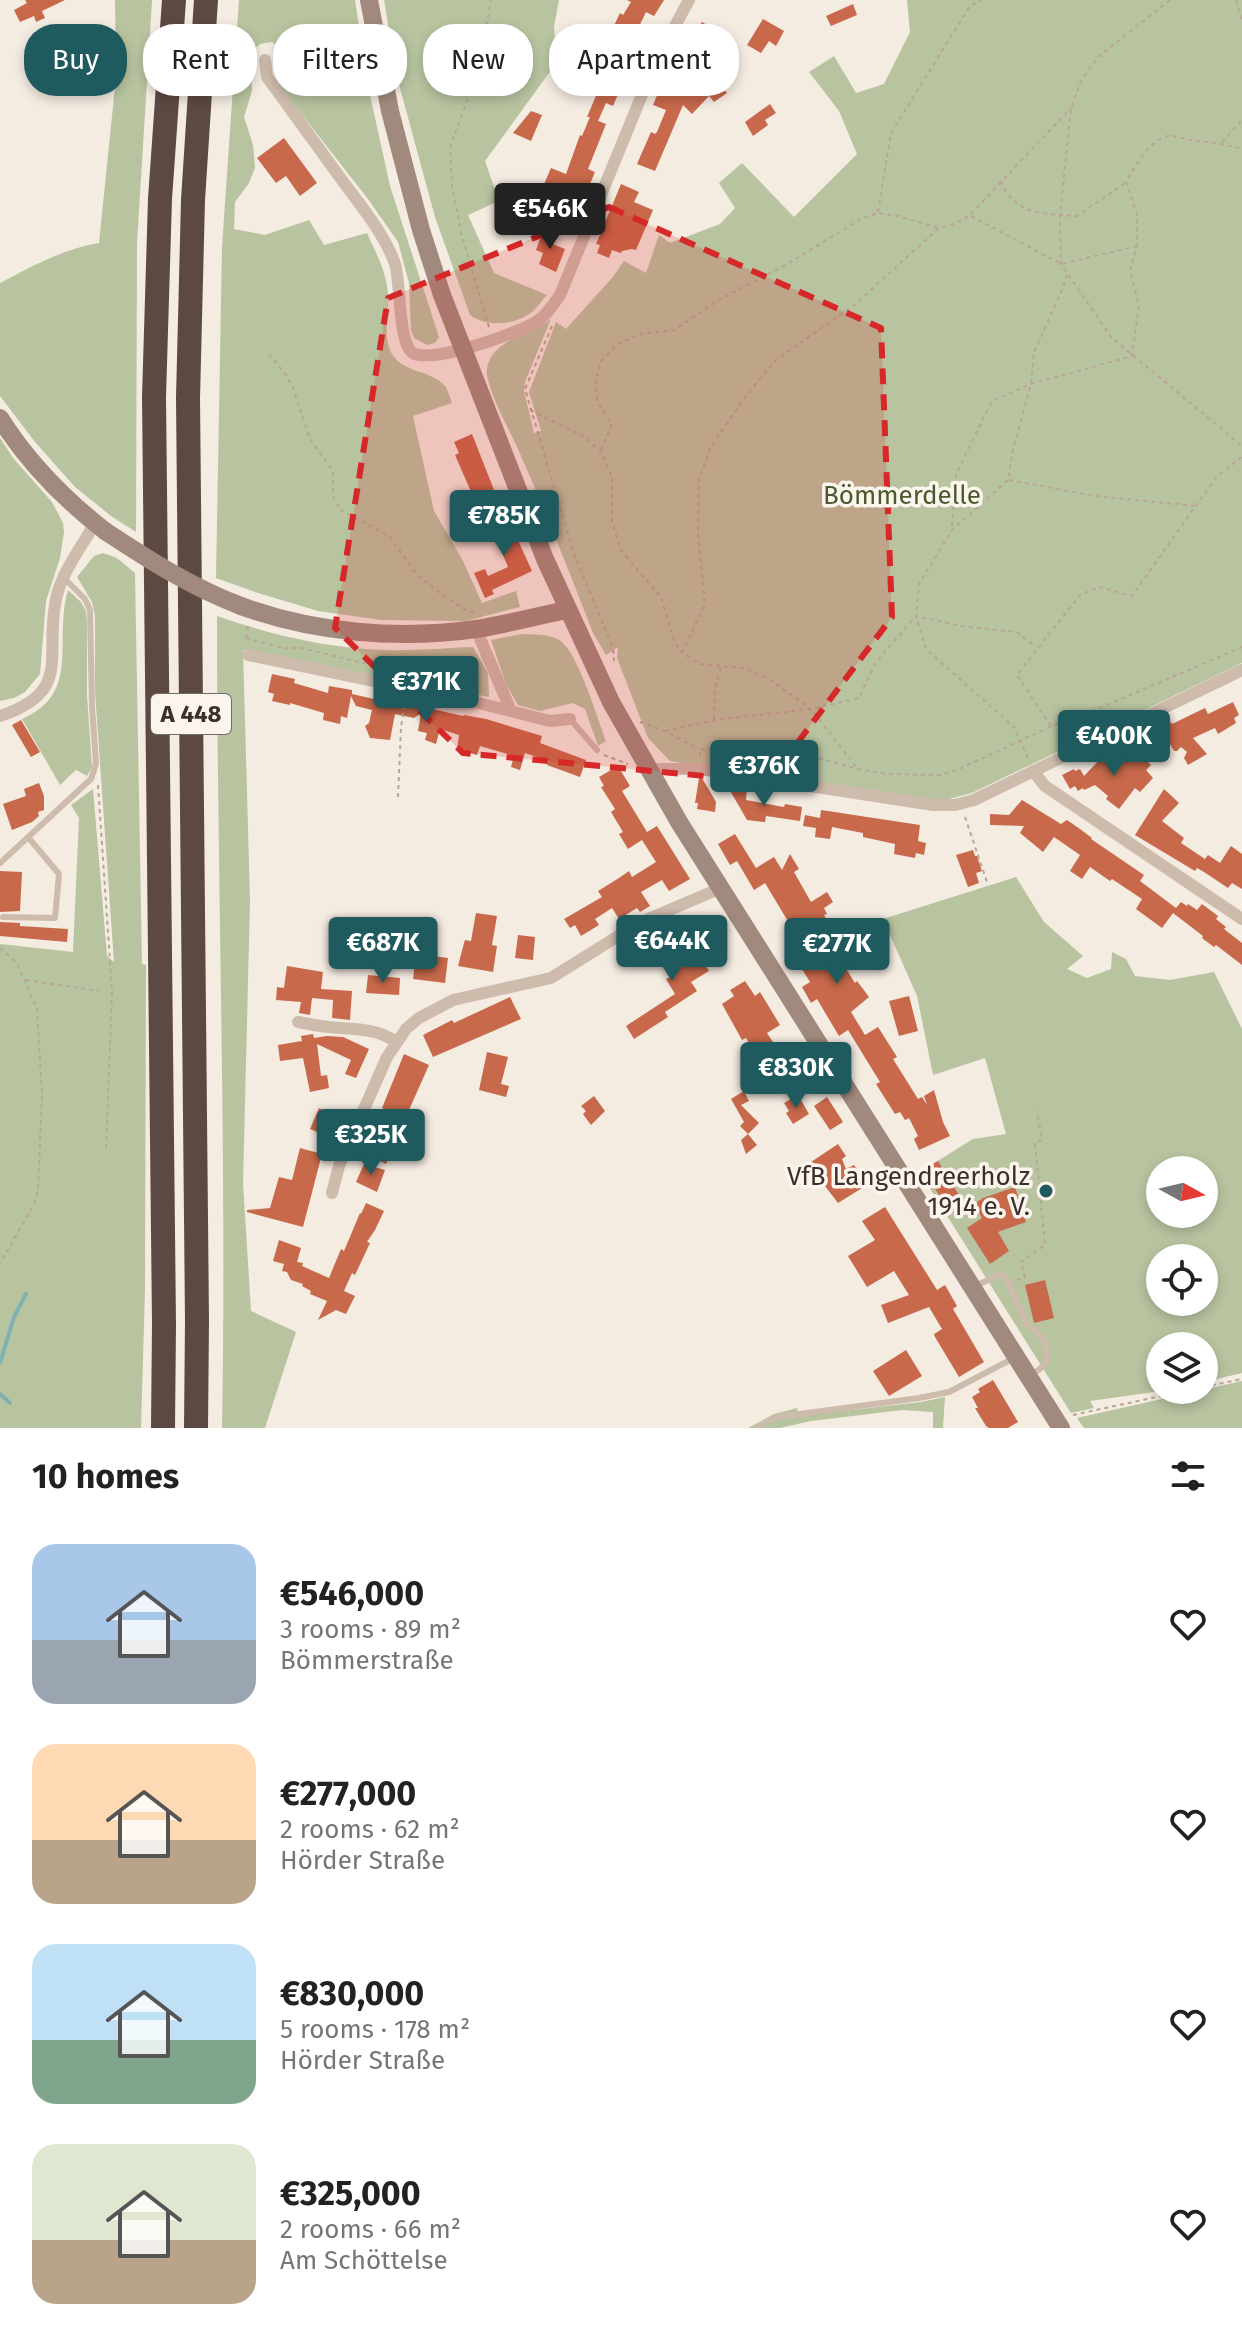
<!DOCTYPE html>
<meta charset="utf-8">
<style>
:root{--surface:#fff;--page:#f6f6f6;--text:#222;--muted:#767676;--accent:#1f5a5e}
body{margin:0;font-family:"Fira Sans",sans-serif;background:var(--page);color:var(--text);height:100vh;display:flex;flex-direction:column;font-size:30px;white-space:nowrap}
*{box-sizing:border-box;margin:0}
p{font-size:26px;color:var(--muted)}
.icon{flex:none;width:44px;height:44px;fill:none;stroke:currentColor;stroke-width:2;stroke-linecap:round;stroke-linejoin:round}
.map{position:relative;height:1428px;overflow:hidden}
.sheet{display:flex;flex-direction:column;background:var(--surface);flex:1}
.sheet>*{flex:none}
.hud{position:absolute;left:24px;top:24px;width:800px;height:72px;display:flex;gap:16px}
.needle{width:52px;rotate:98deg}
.tools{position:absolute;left:1146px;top:1156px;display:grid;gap:16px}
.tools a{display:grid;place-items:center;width:72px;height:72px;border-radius:50%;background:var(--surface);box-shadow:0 4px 12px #0003;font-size:40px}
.price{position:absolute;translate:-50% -68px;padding:0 18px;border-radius:8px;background:var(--accent);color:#fff;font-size:26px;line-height:52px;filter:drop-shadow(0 2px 4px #0008)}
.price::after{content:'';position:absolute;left:50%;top:48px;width:24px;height:18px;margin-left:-12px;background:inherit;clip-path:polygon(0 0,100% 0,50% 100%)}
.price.current{background:#222;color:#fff}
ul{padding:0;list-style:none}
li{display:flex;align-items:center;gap:24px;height:200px;padding:0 32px}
li span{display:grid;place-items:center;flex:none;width:224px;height:160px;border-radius:24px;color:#555}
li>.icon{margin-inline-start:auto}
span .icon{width:96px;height:96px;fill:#fffc;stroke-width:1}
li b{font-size:34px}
h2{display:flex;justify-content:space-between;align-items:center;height:96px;padding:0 32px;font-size:34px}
.tag{padding:0 28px;border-radius:32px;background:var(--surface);box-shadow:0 4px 12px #0003;font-size:28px;line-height:72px}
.tag.current{background:var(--accent);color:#fff}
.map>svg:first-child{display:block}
.green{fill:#b8c4a0;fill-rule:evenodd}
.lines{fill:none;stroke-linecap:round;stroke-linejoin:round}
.stream{stroke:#7fb0b2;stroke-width:4}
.building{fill:#c8694b}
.path{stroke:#b9a596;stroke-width:2;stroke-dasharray:4 4;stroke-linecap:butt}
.service{stroke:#cdbbac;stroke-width:6}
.minor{stroke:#cdbbac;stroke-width:12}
.secondary{stroke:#a18a7d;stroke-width:18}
.motorway{stroke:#5c4a42;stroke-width:24}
.secondary-bridge{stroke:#a18a7d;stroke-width:18}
.marked{fill:#d62828;fill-opacity:0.2;stroke:#d62828;stroke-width:6;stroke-dasharray:16 10;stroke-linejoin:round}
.poi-dot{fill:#1f5a5e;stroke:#fbf5ee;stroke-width:3}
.labels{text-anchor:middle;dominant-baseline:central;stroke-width:7;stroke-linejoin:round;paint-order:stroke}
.shield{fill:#fbf5ee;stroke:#756b66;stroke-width:2}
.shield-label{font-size:24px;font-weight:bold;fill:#3b302b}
.park-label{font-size:26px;fill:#4a5a2e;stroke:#fbf5ee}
.poi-label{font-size:26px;fill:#3b302b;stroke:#fbf5ee;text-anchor:end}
</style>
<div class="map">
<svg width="1242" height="1428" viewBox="0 0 1242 1428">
<rect width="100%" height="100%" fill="#f4ebe1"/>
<path class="green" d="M115,0H152L137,243L136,532L111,516L75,487L35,442L0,396V283C32,266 63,249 99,243L116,77Z
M239,0H355L368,86L390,186L439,337L435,343L427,345L414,338L411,330L409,283L398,242L368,199L281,88L278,75L282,50L272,42L260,44L251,52L252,91L244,117L253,145L255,168L249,183L235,202L234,229L265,235L309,220L324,245L367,233C375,251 384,267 387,286C391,307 381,335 392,354C403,373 431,370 445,386C448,390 450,398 452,403L413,416L434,511L462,559L482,603L516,591L520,607L466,621L381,620L318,611L258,593L216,578L222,247Z
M384,0H559L554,27L557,62L485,161L499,201L468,215L494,273L547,295C542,300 538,307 533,311C517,325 487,328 470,315L435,217L397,77Z
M907,0H1242V663L972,793L949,799L919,800L670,761L648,738L617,658L618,647L606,655L593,633C570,574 547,514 521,456C511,432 496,408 489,383C486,375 486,367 490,359C501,338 533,333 551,319L525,382L524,391L534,433L541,431L529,392L556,322L566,329L612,278L624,261L646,273L659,235L670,243L720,224L735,208L719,183L742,163L794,217L857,154L839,111L809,72L834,56L856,93L884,84L910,32Z
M0,438L14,459L52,502L63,523L64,532L60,558L46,601L40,674L25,692L14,698L0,701Z
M103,553L117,558L135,573L142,964L146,965L145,1290L141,1428H0V944L73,952L79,818L71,805L93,789L107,956L114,962L95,692V616L92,602L77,577L94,556Z
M68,590L81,602L86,611L87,623V695L92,767L87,776L76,770L60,785L22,719C82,693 53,641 68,590Z
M217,616C271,635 328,648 386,650C415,651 444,648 473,647L488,673L489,697L243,650L250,900L243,1184L251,1311L296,1332L265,1428H222C227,1157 217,887 217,616Z
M522,634C536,635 552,633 563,643C580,660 597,717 606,741L598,746L585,709L573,703L540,711L518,705L506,684L491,640Z
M1016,877L1044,922L1083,956L1067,969L1087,978L1111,969L1112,952L1126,959L1135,976L1170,980L1214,972L1242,1029V1373L1204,1382V1346H1160V1390H1168L1090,1401L1094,1408L1071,1413L922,1176L923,1170L973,1139L1006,1134L985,1058L933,1075L917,996L883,919ZM1160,1170H1204V1214H1160ZM1160,1258H1204V1302H1160Z
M1242,1381V1428H1084L1077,1418Z
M945,1397L943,1428H933V1412L902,1410L811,1421L780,1428H748L774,1414L797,1408L799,1416L921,1402Z"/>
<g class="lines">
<path class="stream" d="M0,1363L14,1317L26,1294
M0,1394L10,1403"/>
</g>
<path class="building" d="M25,0H65L42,11L45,18L36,22L34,16L20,22L14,10L27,3Z
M627,0H664L654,16L646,12L631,43L639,47L631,63L616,56L620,47L611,43L614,36L610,34L620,13L623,15L631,2Z
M853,4L857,15L831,26L826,16Z
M763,19L784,31L776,46L769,41L761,53L747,45Z
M702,22L712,28L702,44L711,50L716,44L722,48L707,72L714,76L727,93L714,102L709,96L692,114L683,105L655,171L637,164L651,132L655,134L657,132L666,110L653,105L663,81L681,89L698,67L684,58L695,40L692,38Z
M604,77L622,85L613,106L606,103L598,121L593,119L606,124L588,169L595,172L573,225L556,218L560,207L538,198L551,168L566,174L580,135L582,136L590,117H587Z
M770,104L776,113L765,120L768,125L753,136L745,122Z
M531,111L542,115L531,141L513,133Z
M284,138L317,183L300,196L286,176L276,183L257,158Z
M621,184L639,192L634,202L653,210L636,250L632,249L622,251L621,253L612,250L609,258L597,253L600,245L596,244Z
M545,226L555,230L550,243L565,249L556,272L539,264L543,253L536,250Z
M472,434L496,495L485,499L482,490L472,494L455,455L459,453L454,442Z
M506,514L532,571L492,590L494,594L485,598L474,573L485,569L488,576L508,567L489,522Z
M272,674L295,679L294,683L328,693L329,686L352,690V694L374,699L375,696L463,716L464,715L486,719L542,736L540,743L586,760L580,777L547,765L549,761L525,753L520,770L511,767L514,756L480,746L477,755L457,749L459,735L440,729L436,744L425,740L427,733L418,731L421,713L414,718L395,714L390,740L370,738L365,726L369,723L372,710L356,706L351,696L347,718L341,716L340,724L323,720L324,713L290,703V705L272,701L274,694L268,692Z
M1233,702L1239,715L1234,718L1236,723L1218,734L1215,728L1193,738L1207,754L1188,765L1184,758L1187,752L1181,747L1177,751H1174L1170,744L1154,753L1155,740L1152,734L1171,722L1172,724L1205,708L1208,714Z
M21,720L40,752L31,757L12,725Z
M1135,749L1151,765L1146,770L1153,778L1140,792L1135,788L1119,809L1106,799L1108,796L1095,785L1084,790L1083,788L1078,791L1075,786L1070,789L1062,775L1074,769L1075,771L1080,769L1084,776L1104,755L1117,767Z
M618,766L630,786L622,791L647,832L657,826L690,879L669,891L662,880L641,892L650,906L640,912L637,908L619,919L612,908L595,919L599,925L581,936L575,925L570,928L564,919L602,897L598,891L619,878L629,871L632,877L656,862L642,840L628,849L619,834L623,832L611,812L615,809L601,787L604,786L599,777Z
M699,778H702L716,802L715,812L697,809L698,803H695Z
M39,783L44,796V810L38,812L39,816L32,822L12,830L3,804L26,796L24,789Z
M728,787L747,789L746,800L784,807L785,804L802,807L800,821L766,816L765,822L747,820Z
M1164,789L1179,803L1162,821L1184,838L1181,843L1205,859L1208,855L1220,863L1231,846L1242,854V889L1232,883L1228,888L1204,872L1197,868L1195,871L1135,835Z
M1022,800L1061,824L1067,820L1080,829L1092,838L1091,839L1144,875L1140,881L1176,908L1181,902L1187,906L1188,904L1197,910L1202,904L1218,916L1216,919L1226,927L1224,929L1242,943V965L1216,945L1214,947L1202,938L1203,936L1173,913L1162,928L1136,909L1142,899L1112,879L1110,881L1090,867L1082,879L1070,871L1080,855L1054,837L1043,852L1020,833L1024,826L990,825V814L1009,815Z
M821,810L920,825L918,841L926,843L924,855L916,853L915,858L894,854L895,844L863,837V833L832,827L830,839L815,837L816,828L803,826L805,815L820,818Z
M735,834L756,868L774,857L782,870L790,854L799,869L794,872L811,902L827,892L833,902L824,908L827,914L824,915L837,936L833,939L847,960L843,964L855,983L857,981L869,997L851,1012L865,1035L878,1027L897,1057L893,1059L918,1099L922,1097L927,1105L924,1096L934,1090L943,1122L950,1136L919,1150L914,1139L918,1136L909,1118L905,1120L900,1112L895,1114L876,1084L880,1082L848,1030L839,1036L817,999L811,1003L802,987L810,982L787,945L798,938L765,883L754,890L737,861L730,865L718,844Z
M973,850L975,856H977L982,871L976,873L979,883L968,887L956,855Z
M0,871L22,872L20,911L0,912Z
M476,913L497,916L492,945L497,946L493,972L458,966L464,943L465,940L471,941Z
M0,922L20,923V926L68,929L67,942L0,936Z
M682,929L690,941L684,945L694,963L701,959L709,971L691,982L697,991L665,1012L668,1017L634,1039L626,1026L675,994L666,979L677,973L676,970L659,943Z
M366,935L402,937L401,948L365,945Z
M518,935L535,937L533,960L515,958Z
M416,954L448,958L445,983L413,979Z
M287,966L323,972L321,989L352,991L350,1020L332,1018L333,1000L312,998L310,1015L299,1013L301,1002L276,1000L277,987L284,988Z
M368,975L400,978L399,995L366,993Z
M745,981L755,996L760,992L780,1025L767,1033L777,1048L763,1057L790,1063L786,1083L745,1074L748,1060L757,1056L746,1038L742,1040L722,1004L734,996L730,990Z
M909,996L918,1031L899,1036L889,1001Z
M510,997L521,1019L433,1057L423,1035L452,1020L454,1023Z
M313,1034L314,1038L327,1036L343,1037L369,1049L356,1078L345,1074L351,1060L317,1044L321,1076L327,1075L329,1088L310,1092L303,1058L280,1061L278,1045L302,1041L301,1036Z
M487,1052L508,1057L501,1084L509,1086L506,1097L479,1090Z
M404,1054L429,1065L405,1119L382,1108Z
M744,1091L749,1101L741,1105L759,1123L748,1134L757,1145L746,1154L741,1140L748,1134L740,1126L744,1122L731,1099Z
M798,1095L809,1114L793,1124L786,1113L789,1111L784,1103Z
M594,1096L605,1111L591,1125L583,1114L586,1111L581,1106Z
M827,1097L843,1122L830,1130L814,1106Z
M319,1108L338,1117L332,1132L329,1131L327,1136L310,1129Z
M378,1119L399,1135L386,1164L363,1153Z
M838,1144L846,1156L842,1159L846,1169L854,1165L867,1185L838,1203L808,1164Z
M300,1148L322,1154L303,1227L247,1212V1210L270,1208L279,1177L292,1180Z
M938,1161L964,1203L950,1212L923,1170Z
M364,1164L385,1170L377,1192L356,1182Z
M1015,1187L1026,1222L998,1232L1009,1251L990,1264L967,1228L982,1218L974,1204L983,1198Z
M366,1203L384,1211L375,1230L367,1242L370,1243L355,1275L352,1273L344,1291L355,1296L346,1314L336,1310L318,1320L327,1301L310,1294L311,1291L302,1286L303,1284L291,1280L287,1272L282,1271L284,1264L273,1261L279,1240L301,1248L297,1262L303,1263L302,1266L329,1278L341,1249L344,1251L360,1213L361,1214Z
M885,1207L937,1290L945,1285L957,1306L953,1309L984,1362L959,1377L935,1337L934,1334L942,1329L929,1307L888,1323L881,1305L909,1295L894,1271L867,1287L848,1256L875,1240L862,1221Z
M1045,1280L1054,1318L1034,1323L1025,1285Z
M906,1350L922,1376L889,1396L873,1371Z
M993,1380L1018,1422L1008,1428H989L986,1426L975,1408H978L972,1397L980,1392L978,1389Z"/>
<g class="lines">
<path class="path" d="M1170,0L1098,57L1081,81L1071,108L1060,215L1061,264L1111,337L1242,446
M1236,0L1242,21
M1222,142L1242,120
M1001,181C1013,215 1046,214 1077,216L1125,183
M878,212L891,133L970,6L981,0
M971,216L1061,264L1137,246
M552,326L525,389L574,554L613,648L614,661
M489,327L461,233L452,185L450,147L479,69L491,0
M269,354L286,375L293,388L310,439L333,471V496L340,510L389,536L418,576L443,595L467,611L476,613
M530,410L585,437L600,451L612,477V522L621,550L661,597L674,641L682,653L700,664L744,668L769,679L811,709L857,768
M601,450L612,424L597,401L596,379L601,361L618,344L640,334L674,330L719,300L789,263L861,219L877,213L898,216L939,228
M1009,480L1095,496L1196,506
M952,526L956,474L992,401L1031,384L1132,356L1139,305L1130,271L1137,246V214L1126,182C1135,167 1149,140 1168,136C1175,135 1184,139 1192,140C1210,143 1225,143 1242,149
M246,638L283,648H303L363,663L425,657L467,669L473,658
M246,638L248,625
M682,653L705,604L698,533L699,480L710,448L748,393L776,360L853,306L939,228L954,224L970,215L1071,108
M460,686L466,670
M714,719L715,689L721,667
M640,722L665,731L699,749
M1051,726L1017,675L1080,595L1100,587L1132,596L1217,476L1242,457
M665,731L714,720L811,709L859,698L876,662L916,616L919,584L952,530L1008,480L1013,450L1031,384L1034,352L1062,290L1067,275
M604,755L628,764
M700,756V749L717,750L747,744L778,747L858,769L888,774L940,775L959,769L1052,726L1107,705L1242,647
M1028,758L1014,727L926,649L916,616L961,626L1017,632L1036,647
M98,785L112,991L106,1149
M398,797L401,727L405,702
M965,817L988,885
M0,948L13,959L19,968L37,1009L42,1094L38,1190L34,1204L0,1264
M26,980L99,991
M1017,1280L1025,1278L1021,1262L1045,1245L1035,1143L1042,1140L1037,1111
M1204,1387L1242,1379
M1073,1415L1189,1390"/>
<path class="service" d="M570,719L597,750
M0,863L91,779L96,764L92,706L90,610L85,599L64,578
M3,917L55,918L59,874L28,837
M976,1286L1000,1274L1008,1281L1026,1324L1040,1335L1045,1342L1047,1361L1040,1369L1029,1376
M756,1428L771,1419L785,1416L919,1398L949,1392L1012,1359"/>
<path class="minor" d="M265,60L267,77C291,110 315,143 339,176C359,204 384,232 395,264C401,283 398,344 413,353C432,364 516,334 536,322C546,316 553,305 560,295L655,63L689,0
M476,629L511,711
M248,655L479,703L550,721L570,719
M0,716C76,691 42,653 57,595C64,569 82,546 95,523
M648,769H700L933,805H955L974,800L1242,670
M1033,771L1045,786L1242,919
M298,1022C308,1024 319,1026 329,1027C354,1030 375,1027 396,1042
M332,1193L339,1166L387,1057L406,1029L419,1018L453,1000L551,978L639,923L721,888"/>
<path class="secondary" d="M369,0L390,111L421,230L442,295L545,559L611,702L679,822L1061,1428
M0,418C27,461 64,499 105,531
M241,606C314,633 399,640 476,629C507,624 537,616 567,610"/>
<path class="motorway" d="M163,1428L164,1324L154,397L160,199L174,0
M196,1428L197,1321L188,398L193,200L206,0"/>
<path class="secondary-bridge" d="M105,531C149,560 191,587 241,606"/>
</g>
<path class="marked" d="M609,207L881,328L892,617L768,782L463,753L335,628L388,298Z"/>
<circle class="poi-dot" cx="1046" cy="1191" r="8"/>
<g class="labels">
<rect class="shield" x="151" y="694" width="80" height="40" rx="6"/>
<g class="shield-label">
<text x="191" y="714">A 448</text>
</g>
<g class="park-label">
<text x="902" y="495">Bömmerdelle</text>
</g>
<g class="poi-label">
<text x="1030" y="1176">VfB Langendreerholz<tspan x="1030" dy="30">1914 e. V.</tspan></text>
</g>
</g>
</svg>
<div class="tools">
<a><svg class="needle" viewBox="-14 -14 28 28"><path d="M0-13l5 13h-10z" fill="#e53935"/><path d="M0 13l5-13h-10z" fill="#767676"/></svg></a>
<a><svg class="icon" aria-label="locate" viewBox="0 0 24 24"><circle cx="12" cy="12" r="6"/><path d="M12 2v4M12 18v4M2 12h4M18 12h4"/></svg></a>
<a><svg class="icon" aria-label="layers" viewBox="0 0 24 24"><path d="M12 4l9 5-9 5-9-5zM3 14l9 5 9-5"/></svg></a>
</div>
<b class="price current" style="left:550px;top:251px">€546K</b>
<b class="price" style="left:504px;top:558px">€785K</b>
<b class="price" style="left:426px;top:724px">€371K</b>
<b class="price" style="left:1114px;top:778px">€400K</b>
<b class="price" style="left:764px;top:808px">€376K</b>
<b class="price" style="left:672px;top:983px">€644K</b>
<b class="price" style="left:383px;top:985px">€687K</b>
<b class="price" style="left:837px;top:986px">€277K</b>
<b class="price" style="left:796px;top:1110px">€830K</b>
<b class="price" style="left:371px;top:1177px">€325K</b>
<div class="hud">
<a class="tag current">Buy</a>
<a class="tag">Rent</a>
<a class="tag">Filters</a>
<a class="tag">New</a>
<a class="tag">Apartment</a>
</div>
</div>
<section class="sheet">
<h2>10 homes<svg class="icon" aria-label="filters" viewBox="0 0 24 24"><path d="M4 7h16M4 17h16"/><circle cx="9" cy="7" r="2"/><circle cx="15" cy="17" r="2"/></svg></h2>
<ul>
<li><span style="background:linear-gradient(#a9c7e8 60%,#9aa5b1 0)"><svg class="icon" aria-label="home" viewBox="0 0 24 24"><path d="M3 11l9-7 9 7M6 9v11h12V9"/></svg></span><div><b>€546,000</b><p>3 rooms · 89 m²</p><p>Bömmerstraße</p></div><svg class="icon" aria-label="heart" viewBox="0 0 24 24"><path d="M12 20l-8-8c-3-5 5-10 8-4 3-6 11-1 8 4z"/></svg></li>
<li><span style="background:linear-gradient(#ffd9b3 60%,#b9a48a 0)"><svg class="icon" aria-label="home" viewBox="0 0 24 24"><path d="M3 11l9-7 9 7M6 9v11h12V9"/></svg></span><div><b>€277,000</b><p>2 rooms · 62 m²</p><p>Hörder Straße</p></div><svg class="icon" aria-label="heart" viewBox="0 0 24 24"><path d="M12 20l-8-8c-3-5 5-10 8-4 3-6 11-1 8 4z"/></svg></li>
<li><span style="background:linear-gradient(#bfe0f5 60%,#7fa58c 0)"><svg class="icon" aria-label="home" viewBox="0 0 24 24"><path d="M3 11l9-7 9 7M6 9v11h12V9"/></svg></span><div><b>€830,000</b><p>5 rooms · 178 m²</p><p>Hörder Straße</p></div><svg class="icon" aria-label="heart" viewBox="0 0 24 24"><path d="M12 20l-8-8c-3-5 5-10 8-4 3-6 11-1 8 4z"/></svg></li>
<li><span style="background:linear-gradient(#dfe7d0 60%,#b9a48a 0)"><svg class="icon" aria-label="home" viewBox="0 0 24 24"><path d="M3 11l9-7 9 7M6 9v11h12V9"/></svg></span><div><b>€325,000</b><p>2 rooms · 66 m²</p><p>Am Schöttelse</p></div><svg class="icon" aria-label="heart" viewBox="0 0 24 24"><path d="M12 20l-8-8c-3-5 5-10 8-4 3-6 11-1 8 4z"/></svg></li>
</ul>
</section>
